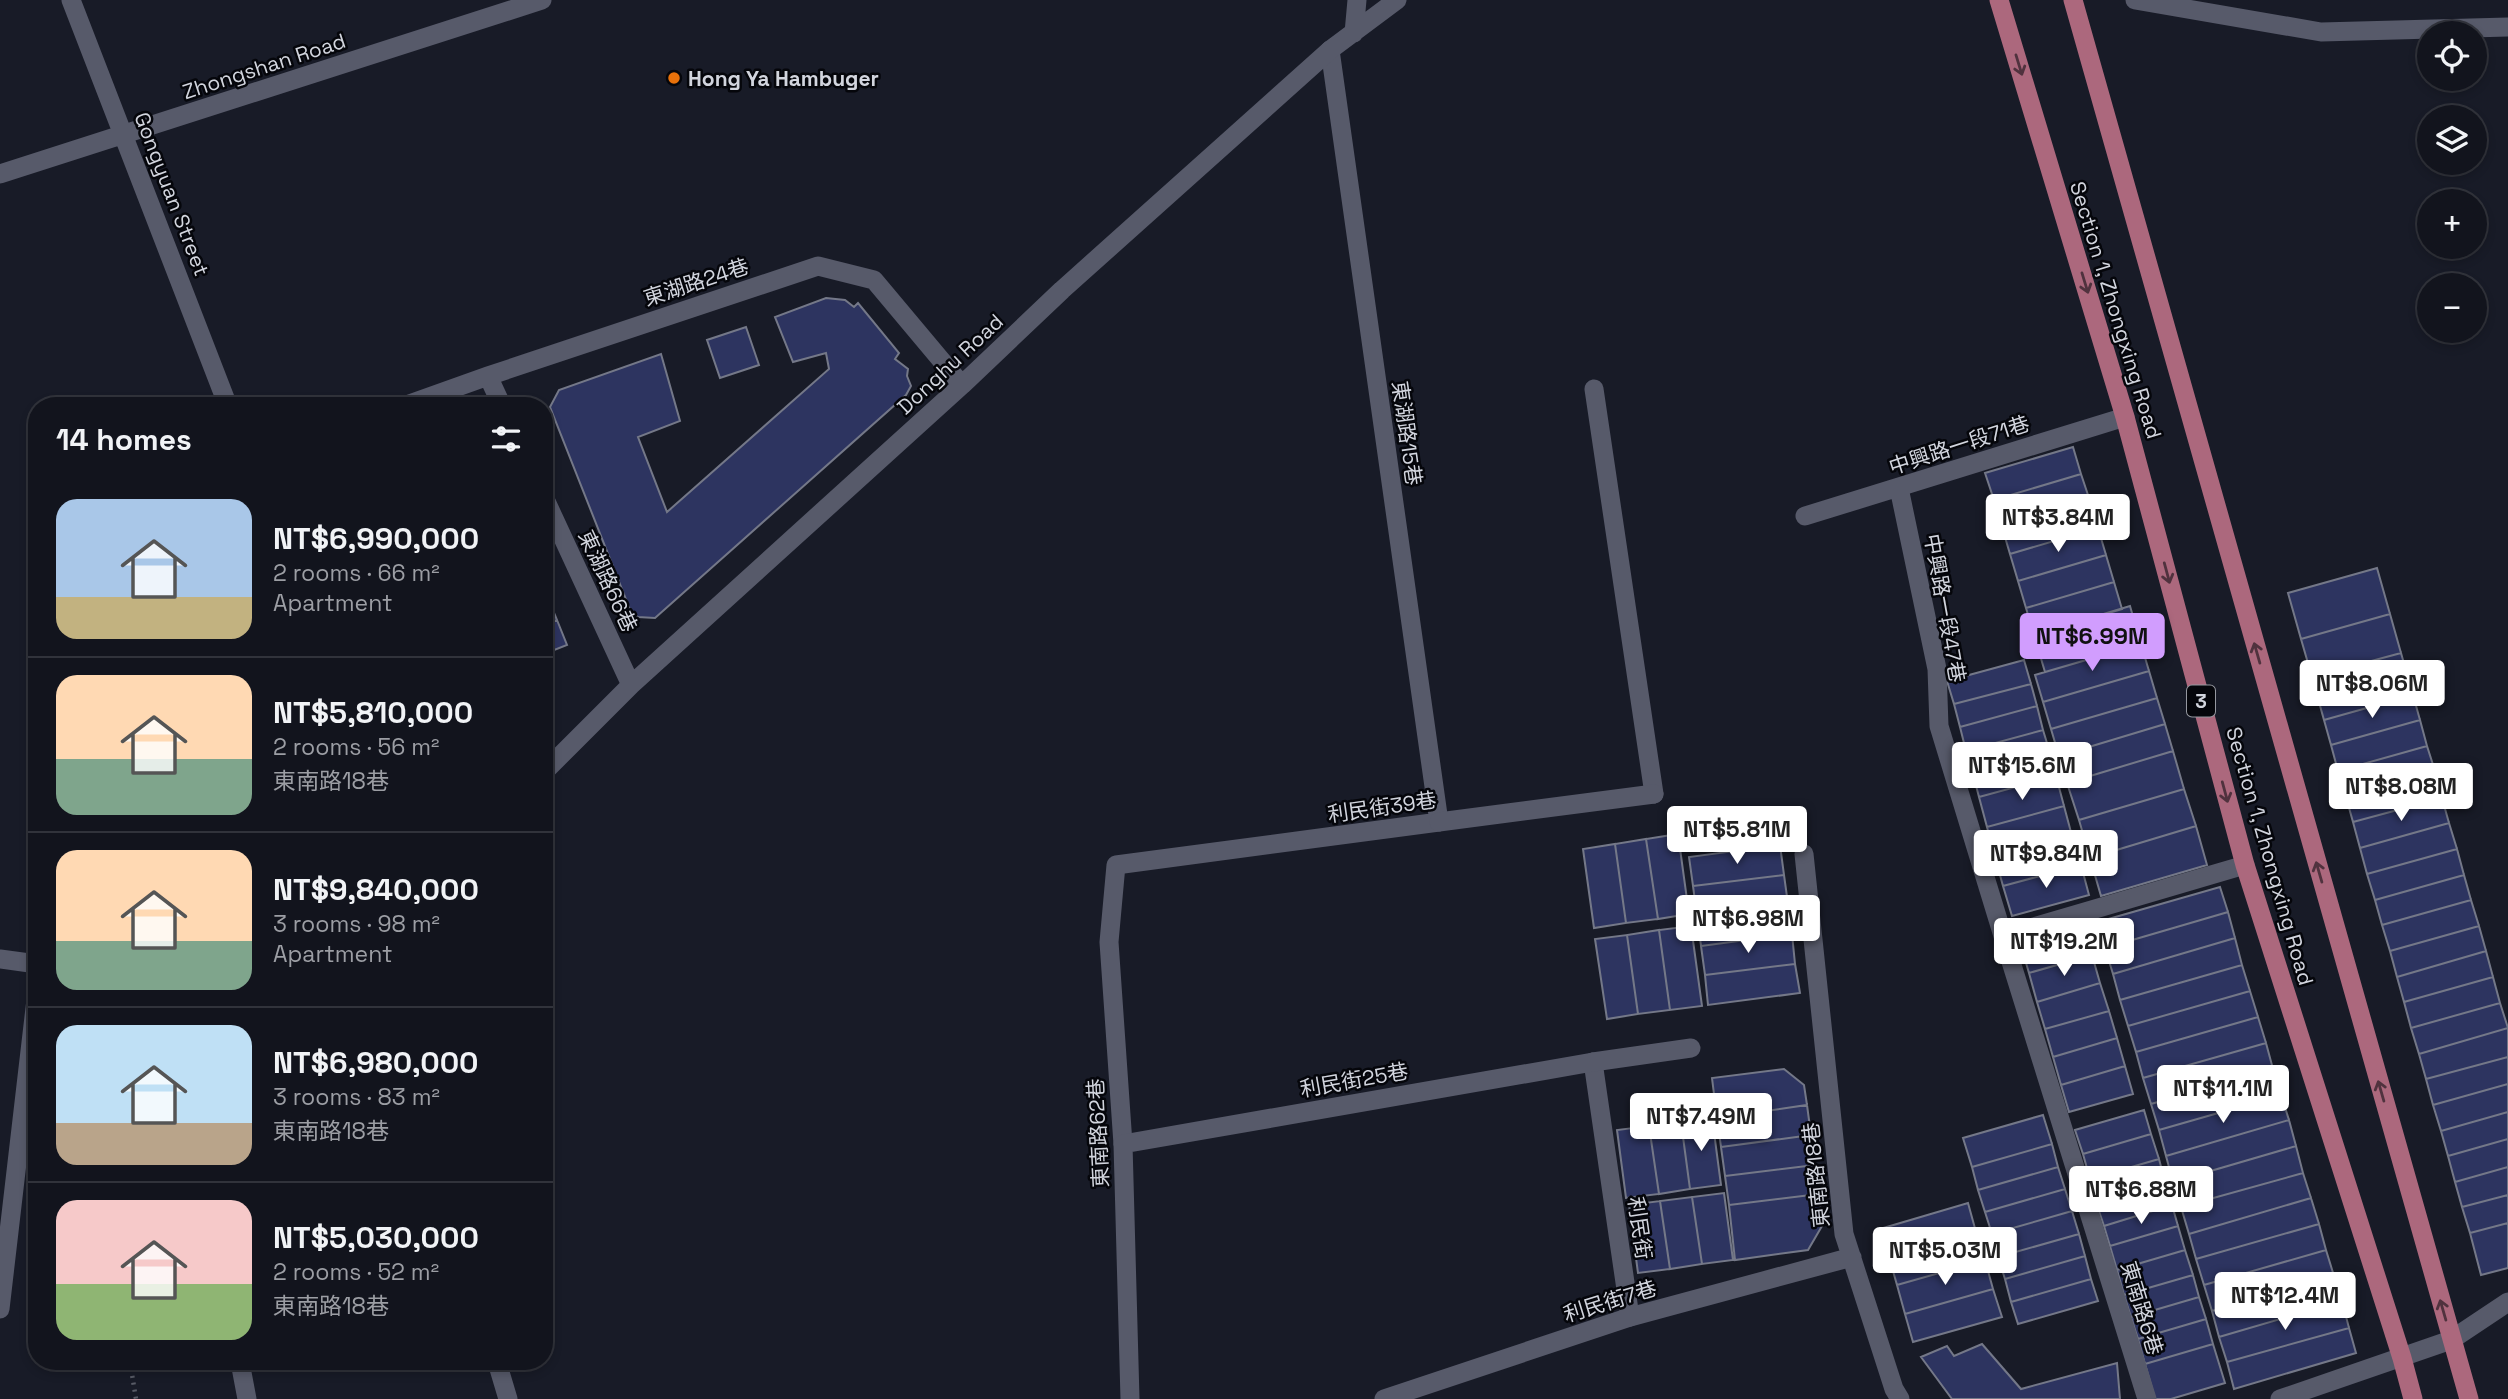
<!DOCTYPE html>
<meta charset="utf-8">
<style>
:root{--surface:#12141d;--page:#1f212a;--text:#f1f3f6;--muted:#9c9ea4;--line:#31333b;--accent:#d19dfe}
body{margin:0;font-family:"Space Grotesk","Noto Sans TC",sans-serif;background:var(--page);color:var(--text);height:100vh;display:flex;flex-direction:column;font-size:26px;white-space:nowrap}
*{box-sizing:border-box;margin:0}
p{font-size:23px;color:var(--muted)}
.icon{flex:none;width:38px;height:38px;fill:none;stroke:currentColor;stroke-width:2;stroke-linecap:round;stroke-linejoin:round}
.map{position:relative;flex:1;overflow:hidden}
.panel{position:absolute;left:28px;top:397px;width:525px;height:973px;display:flex;flex-direction:column;background:var(--surface);border-radius:28px;box-shadow:0 4px 10px #0003,0 0 0 2px var(--line)}
.panel>*{flex:none}
.controls{position:absolute;left:2417px;top:21px;display:grid;gap:14px}
.controls a{display:grid;place-items:center;width:70px;height:70px;border-radius:50%;background:var(--surface);box-shadow:0 4px 10px #0003,0 0 0 2px var(--line);font-size:35px}
.price{position:absolute;translate:-50% -60px;padding:0 16px;border-radius:7px;background:#fff;color:#222;font-size:23px;line-height:46px;filter:drop-shadow(0 2px 4px #0008)}
.price::after{content:'';position:absolute;left:50%;top:42px;width:21px;height:16px;margin-left:-10px;background:inherit;clip-path:polygon(0 0,100% 0,50% 100%)}
.price.current{background:var(--accent);color:#111}
ul{padding:0;list-style:none}
li{display:flex;align-items:center;gap:21px;height:175px;padding:0 28px}
li+li{border-top:2px solid var(--line)}
li span{display:grid;place-items:center;flex:none;width:196px;height:140px;border-radius:21px;color:#555}
li>.icon{margin-inline-start:auto}
span .icon{width:84px;height:84px;fill:#fffc;stroke-width:1}
li b{font-size:30px}
h2{display:flex;justify-content:space-between;align-items:center;height:84px;padding:0 28px;font-size:30px}
.map>svg:first-child{display:block}
.building{fill:#2d3460;stroke:#747888;stroke-width:2}
.lines{fill:none;stroke-linecap:round;stroke-linejoin:round}
.path{stroke:#585b66;stroke-width:4.5;stroke-dasharray:2 5;stroke-linecap:butt}
.service{stroke:#575a6a;stroke-width:19}
.minor{stroke:#575a6a;stroke-width:19}
.tertiary{stroke:#575a6a;stroke-width:19}
.primary{stroke:#ac687d;stroke-width:19}
.oneway{stroke:#50323e}
.food-dot{fill:#e8710a;stroke:#05060b;stroke-width:2.5}
.labels{text-anchor:middle;dominant-baseline:central;stroke-width:5;stroke-linejoin:round;paint-order:stroke}
.shield{fill:#05060b;stroke:#94979f;stroke-width:2}
.shield-label{font-size:19px;font-weight:bold;fill:#d2d5de}
.street-label{font-size:21px;fill:#d2d5de;stroke:#05060b}
.poi-label{font-size:21px;font-weight:bold;fill:#d2d5de;stroke:#05060b;text-anchor:start}
</style>
<div class="map">
<svg width="2508" height="1399" viewBox="0 0 2508 1399">
<rect width="100%" height="100%" fill="#181b27"/>
<path class="building" d="M826,298L845,300L854,307L858,303L899,353L895,359L908,369L907,376L911,386L906,395L655,618L638,617L631,612L550,407L559,390L661,354L680,421L638,437L667,512L829,369L826,353L793,362L775,317Z
M746,327L759,365L720,378L707,340Z
M2073,447L2081,474L1994,500L1985,473Z
M2081,474L2090,501L2002,527L1994,500Z
M2090,501L2098,528L2010,554L2002,527Z
M2098,528L2106,555L2018,581L2010,554Z
M2106,555L2114,582L2026,608L2018,581Z
M2377,568L2390,614L2301,639L2288,593Z
M2114,582L2122,609L2034,635L2026,608Z
M547,596L557,620L544,626V598Z
M2130,606L2141,644L2045,672L2034,635Z
M2390,614L2401,653L2312,677L2301,639Z
M557,620L567,645L544,654V626Z
M2141,644L2149,671L2043,702L2035,675Z
M2401,653L2413,695L2324,720L2312,677Z
M2024,660L2031,684L1954,704L1947,681Z
M2149,671L2157,698L2051,729L2043,702Z
M2031,684L2037,706L1960,727L1954,704Z
M2413,695L2420,720L2331,745L2324,720Z
M2157,698L2165,724L2059,756L2051,729Z
M2037,706L2043,730L1966,751L1960,727Z
M2420,720L2427,746L2338,771L2331,745Z
M2165,724L2173,751L2067,783L2059,756Z
M2043,730L2050,753L1973,774L1966,751Z
M2427,746L2435,771L2346,797L2338,771Z
M2173,751L2184,789L2079,820L2067,783Z
M2050,753L2056,776L1979,797L1973,774Z
M2435,771L2442,798L2353,822L2346,797Z
M2056,776L2064,806L1987,827L1979,797Z
M2184,789L2196,826L2090,858L2079,820Z
M2442,798L2449,823L2360,848L2353,822Z
M2064,806L2072,836L1995,857L1987,827Z
M2449,823L2457,849L2367,874L2360,848Z
M2196,826L2207,865L2101,896L2090,858Z
M1678,834L1689,914L1658,919L1646,839Z
M2072,836L2081,865L2003,886L1995,857Z
M1646,839L1658,919L1626,923L1615,844Z
M1615,844L1626,923L1594,928L1583,849Z
M1780,845L1784,875L1693,886L1689,857Z
M2457,849L2464,875L2375,900L2367,874Z
M2081,865L2089,895L2012,916L2003,886Z
M1784,875L1788,904L1697,916L1693,886Z
M2464,875L2471,900L2382,925L2375,900Z
M2220,887L2228,912L2105,948L2098,922Z
M2471,900L2479,926L2390,951L2382,925Z
M1788,904L1792,934L1701,946L1697,916Z
M2228,912L2235,938L2113,974L2105,948Z
M1691,926L1702,1006L1670,1010L1659,930Z
M2479,926L2486,951L2397,977L2390,951Z
M2084,928L2092,955L2029,973L2021,946Z
M1659,930L1670,1010L1638,1014L1627,935Z
M1792,934L1795,964L1705,975L1701,946Z
M1627,935L1638,1014L1607,1019L1595,939Z
M2235,938L2242,965L2120,1000L2113,974Z
M2486,951L2493,977L2404,1002L2397,977Z
M2092,955L2100,983L2037,1002L2029,973Z
M1795,964L1800,993L1708,1005L1705,975Z
M2242,965L2250,991L2128,1026L2120,1000Z
M2493,977L2500,1003L2411,1028L2404,1002Z
M2100,983L2109,1011L2045,1029L2037,1002Z
M2250,991L2258,1017L2136,1052L2128,1026Z
M2500,1003L2508,1028L2419,1054L2411,1028Z
M2109,1011L2117,1038L2053,1057L2045,1029Z
M2258,1017L2266,1043L2143,1078L2136,1052Z
M2508,1028V1057L2426,1079L2419,1054Z
M2117,1038L2125,1066L2061,1085L2053,1057Z
M2266,1043L2273,1069L2151,1104L2143,1078Z
M2508,1057V1084L2433,1105L2426,1079Z
M2125,1066L2133,1094L2069,1112L2061,1085Z
M1784,1069L1804,1085L1807,1105L1717,1118L1712,1078Z
M2273,1069L2281,1095L2159,1130L2151,1104Z
M2508,1084V1112L2441,1131L2433,1105Z
M2281,1095L2289,1120L2166,1156L2159,1130Z
M1807,1105L1811,1135L1721,1147L1717,1118Z
M2144,1110L2151,1134L2083,1154L2075,1130Z
M2508,1112V1139L2448,1156L2441,1131Z
M2043,1115L2052,1144L1972,1167L1963,1138Z
M1712,1117L1721,1185L1690,1189L1681,1122Z
M2289,1120L2296,1146L2173,1182L2166,1156Z
M1681,1122L1690,1189L1659,1194L1649,1126Z
M1649,1126L1659,1194L1626,1198L1617,1130Z
M2151,1134L2159,1159L2090,1179L2083,1154Z
M1811,1135L1815,1165L1725,1176L1721,1147Z
M2508,1139V1167L2455,1182L2448,1156Z
M2052,1144L2058,1167L1978,1190L1972,1167Z
M2296,1146L2303,1173L2181,1207L2173,1182Z
M2159,1159L2165,1182L2096,1202L2090,1179Z
M1815,1165L1819,1194L1729,1205L1725,1176Z
M2058,1167L2065,1189L1985,1212L1978,1190Z
M2508,1167V1195L2462,1207L2455,1182Z
M2303,1173L2311,1198L2189,1234L2181,1207Z
M2165,1182L2172,1205L2104,1226L2096,1202Z
M2065,1189L2072,1211L1992,1234L1985,1212Z
M1724,1193L1733,1260L1702,1264L1692,1197Z
M1819,1194L1822,1226L1808,1250L1735,1260L1729,1205Z
M2508,1195V1223L2470,1233L2462,1207Z
M1692,1197L1702,1264L1670,1269L1660,1201Z
M2311,1198L2319,1224L2196,1259L2189,1234Z
M1660,1201L1670,1269L1638,1273L1629,1205Z
M1968,1203L1976,1232L1889,1257L1880,1229Z
M2172,1205L2178,1226L2110,1246L2104,1226Z
M2072,1211L2079,1234L1998,1257L1992,1234Z
M2508,1223V1268L2481,1275L2470,1233Z
M2319,1224L2326,1250L2204,1285L2196,1259Z
M2178,1226L2185,1250L2117,1270L2110,1246Z
M1976,1232L1985,1260L1897,1285L1889,1257Z
M2079,1234L2085,1256L2005,1279L1998,1257Z
M2185,1250L2193,1275L2124,1295L2117,1270Z
M2326,1250L2334,1276L2212,1311L2204,1285Z
M2085,1256L2091,1279L2011,1302L2005,1279Z
M1985,1260L1993,1289L1905,1314L1897,1285Z
M2193,1275L2199,1297L2131,1317L2124,1295Z
M2334,1276L2342,1301L2219,1337L2212,1311Z
M2091,1279L2098,1301L2018,1324L2011,1302Z
M1993,1289L2002,1317L1913,1342L1905,1314Z
M2199,1297L2206,1319L2138,1339L2131,1317Z
M2342,1301L2349,1328L2227,1362L2219,1337Z
M2206,1319L2213,1344L2145,1364L2138,1339Z
M2349,1328L2356,1353L2234,1389L2227,1362Z
M1982,1344L2021,1389L2117,1363L2120,1399H1952L1921,1357L1947,1346L1954,1356Z
M2213,1344L2225,1383L2171,1399H2155L2145,1364Z"/>
<g class="lines">
<path class="path" d="M130,1362L136,1399"/>
<path class="service" d="M1594,389L1654,794
M1899,488L1937,669L1939,726L2003,936L2245,865
M1805,516L2125,417
M2003,936L2147,1399
M0,959L37,964
M1593,1062L1630,1317
M1123,1144L1109,942L1116,865L1439,822L1330,50
M0,1309L37,991
M240,1362L247,1399"/>
<path class="minor" d="M71,0L228,406
M2135,0L2321,32L2508,27
M1354,33L1357,0
M0,174L542,0
M488,376L502,406
M404,406L488,376L818,266L874,280L962,385
M544,497L631,685
M544,772L631,685L962,385L1062,290L1330,50L1397,0
M1439,822L1654,794
M1804,854L1844,1234L1894,1389L1900,1399
M2451,1340L2508,1302
M497,1362L508,1399
M1130,1399L1123,1144L1593,1062L1691,1048
M1384,1399L1630,1317L1852,1257"/>
<path class="tertiary" d="M2280,1399L2451,1340"/>
<path class="primary" d="M1999,0L2125,417L2245,865L2402,1358L2413,1399
M2073,0L2469,1399"/>
</g>
<defs><path id="oneway-shaft" d="M-6 0H5M1.5-3L5.5 0L1.5 3" fill="none" stroke-width="1.6" stroke-linecap="round" stroke-linejoin="round" transform="scale(1.75)"/></defs>
<g class="oneway">
<use href="#oneway-shaft" transform="translate(2019 65) rotate(73)"/>
<use href="#oneway-shaft" transform="translate(2085 283) rotate(73)"/>
<use href="#oneway-shaft" transform="translate(2167 573) rotate(75)"/>
<use href="#oneway-shaft" transform="translate(2257 653) rotate(-106)"/>
<use href="#oneway-shaft" transform="translate(2225 792) rotate(75)"/>
<use href="#oneway-shaft" transform="translate(2319 872) rotate(-106)"/>
<use href="#oneway-shaft" transform="translate(2381 1091) rotate(-106)"/>
<use href="#oneway-shaft" transform="translate(2443 1310) rotate(-106)"/>
</g>
<circle class="food-dot" cx="674" cy="78" r="7"/>
<g class="labels">
<rect class="shield" x="2187" y="685.5" width="28" height="31" rx="5"/>
<g class="shield-label">
<text x="2201" y="701">3</text>
</g>
<g class="street-label">
<text transform="translate(264 66) rotate(-18)">Zhongshan Road</text>
<text transform="translate(172 194) rotate(69)">Gongyuan Street</text>
<text transform="translate(696 282) rotate(-18)">東湖路24巷</text>
<text transform="translate(2116 310) rotate(73)">Section 1, Zhongxing Road</text>
<text transform="translate(950 364) rotate(-43)">Donghu Road</text>
<text transform="translate(1407 433) rotate(82)">東湖路15巷</text>
<text transform="translate(1959 445) rotate(-18)">中興路一段71巷</text>
<text transform="translate(608 581) rotate(65)">東湖路66巷</text>
<text transform="translate(1945 608) rotate(80)">中興路一段47巷</text>
<text transform="translate(1382 807) rotate(-8)">利民街39巷</text>
<text transform="translate(2270 856) rotate(74)">Section 1, Zhongxing Road</text>
<text transform="translate(1354 1080) rotate(-10)">利民街25巷</text>
<text transform="translate(1098 1133) rotate(-93)">東南路62巷</text>
<text transform="translate(1816 1175) rotate(-96)">東南路18巷</text>
<text transform="translate(1640 1228) rotate(82)">利民街</text>
<text transform="translate(1610 1301) rotate(-17)">利民街7巷</text>
<text transform="translate(2142 1308) rotate(73)">東南路6巷</text>
</g>
<g class="poi-label">
<text x="688" y="78">Hong Ya Hambuger</text>
</g>
</g>
</svg>
<div class="controls">
<a><svg class="icon" aria-label="locate" viewBox="0 0 24 24"><circle cx="12" cy="12" r="6"/><path d="M12 2v4M12 18v4M2 12h4M18 12h4"/></svg></a>
<a><svg class="icon" aria-label="layers" viewBox="0 0 24 24"><path d="M12 4l9 5-9 5-9-5zM3 14l9 5 9-5"/></svg></a>
<a>+</a>
<a>−</a>
</div>
<b class="price" style="left:2058px;top:554px">NT$3.84M</b>
<b class="price current" style="left:2092px;top:673px">NT$6.99M</b>
<b class="price" style="left:2372px;top:720px">NT$8.06M</b>
<b class="price" style="left:2022px;top:802px">NT$15.6M</b>
<b class="price" style="left:2401px;top:823px">NT$8.08M</b>
<b class="price" style="left:1737px;top:866px">NT$5.81M</b>
<b class="price" style="left:2046px;top:890px">NT$9.84M</b>
<b class="price" style="left:1748px;top:955px">NT$6.98M</b>
<b class="price" style="left:2064px;top:978px">NT$19.2M</b>
<b class="price" style="left:2223px;top:1125px">NT$11.1M</b>
<b class="price" style="left:1701px;top:1153px">NT$7.49M</b>
<b class="price" style="left:2141px;top:1226px">NT$6.88M</b>
<b class="price" style="left:1945px;top:1287px">NT$5.03M</b>
<b class="price" style="left:2285px;top:1332px">NT$12.4M</b>
<section class="panel">
<h2>14 homes<svg class="icon" aria-label="filters" viewBox="0 0 24 24"><path d="M4 7h16M4 17h16"/><circle cx="9" cy="7" r="2"/><circle cx="15" cy="17" r="2"/></svg></h2>
<ul>
<li><span style="background:linear-gradient(#a9c7e8 70%,#c2b280 0)"><svg class="icon" aria-label="home" viewBox="0 0 24 24"><path d="M3 11l9-7 9 7M6 9v11h12V9"/></svg></span><div><b>NT$6,990,000</b><p>2 rooms · 66 m²</p><p>Apartment</p></div></li>
<li><span style="background:linear-gradient(#ffd9b3 60%,#7fa58c 0)"><svg class="icon" aria-label="home" viewBox="0 0 24 24"><path d="M3 11l9-7 9 7M6 9v11h12V9"/></svg></span><div><b>NT$5,810,000</b><p>2 rooms · 56 m²</p><p>東南路18巷</p></div></li>
<li><span style="background:linear-gradient(#ffd9b3 65%,#7fa58c 0)"><svg class="icon" aria-label="home" viewBox="0 0 24 24"><path d="M3 11l9-7 9 7M6 9v11h12V9"/></svg></span><div><b>NT$9,840,000</b><p>3 rooms · 98 m²</p><p>Apartment</p></div></li>
<li><span style="background:linear-gradient(#bfe0f5 70%,#b9a48a 0)"><svg class="icon" aria-label="home" viewBox="0 0 24 24"><path d="M3 11l9-7 9 7M6 9v11h12V9"/></svg></span><div><b>NT$6,980,000</b><p>3 rooms · 83 m²</p><p>東南路18巷</p></div></li>
<li><span style="background:linear-gradient(#f6c9c9 60%,#8fb573 0)"><svg class="icon" aria-label="home" viewBox="0 0 24 24"><path d="M3 11l9-7 9 7M6 9v11h12V9"/></svg></span><div><b>NT$5,030,000</b><p>2 rooms · 52 m²</p><p>東南路18巷</p></div></li>
</ul>
</section>
</div>
